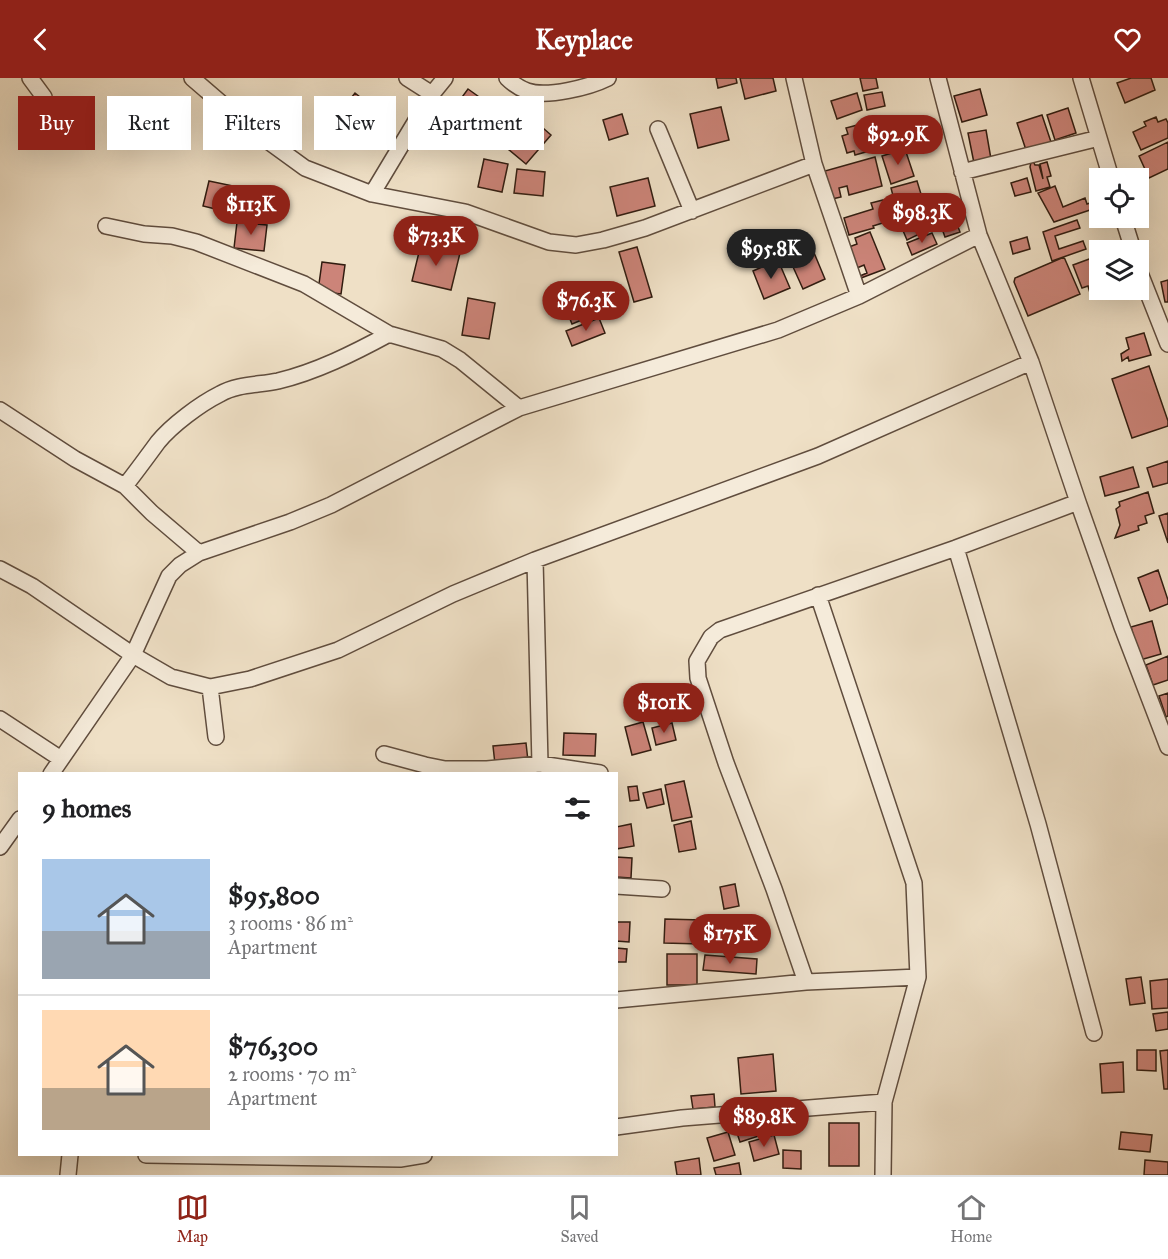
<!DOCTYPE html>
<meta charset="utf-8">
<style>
:root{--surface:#fff;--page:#f2f2f2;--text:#202124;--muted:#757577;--line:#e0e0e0;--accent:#8f2418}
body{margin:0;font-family:"IM FELL Great Primer",serif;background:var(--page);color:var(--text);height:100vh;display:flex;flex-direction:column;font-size:22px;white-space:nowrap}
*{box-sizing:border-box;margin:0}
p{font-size:20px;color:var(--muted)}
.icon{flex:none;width:33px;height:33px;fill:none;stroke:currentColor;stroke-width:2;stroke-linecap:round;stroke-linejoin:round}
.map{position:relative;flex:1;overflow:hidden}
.side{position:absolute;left:18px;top:694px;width:600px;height:384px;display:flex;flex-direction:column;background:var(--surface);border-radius:0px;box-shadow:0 6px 24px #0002}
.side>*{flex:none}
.hud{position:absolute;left:18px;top:18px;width:600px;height:54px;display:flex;gap:12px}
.controls{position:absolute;left:1089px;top:90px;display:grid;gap:12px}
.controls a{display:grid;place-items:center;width:60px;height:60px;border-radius:0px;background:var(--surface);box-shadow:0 6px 24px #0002;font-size:30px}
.price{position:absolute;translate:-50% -51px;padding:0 14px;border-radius:21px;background:var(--accent);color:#fff;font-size:20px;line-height:39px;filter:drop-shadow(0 2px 3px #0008)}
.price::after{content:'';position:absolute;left:50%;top:36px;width:18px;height:14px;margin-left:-9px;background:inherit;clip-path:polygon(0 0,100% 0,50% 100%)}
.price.on{background:#222;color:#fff}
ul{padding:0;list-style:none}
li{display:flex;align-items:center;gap:18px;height:150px;padding:0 24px}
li+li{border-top:2px solid var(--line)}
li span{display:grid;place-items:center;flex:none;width:168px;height:120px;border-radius:0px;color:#555}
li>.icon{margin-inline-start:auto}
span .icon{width:72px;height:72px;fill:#fffc;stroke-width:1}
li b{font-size:26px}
h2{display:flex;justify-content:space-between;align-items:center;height:72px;padding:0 24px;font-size:26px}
.chip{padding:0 21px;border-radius:0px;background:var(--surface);box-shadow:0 6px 24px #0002;font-size:21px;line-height:54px}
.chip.on{background:var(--accent);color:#fff}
header{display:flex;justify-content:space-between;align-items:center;height:78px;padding:0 24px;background:var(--accent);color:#fff;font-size:27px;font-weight:700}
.tabs{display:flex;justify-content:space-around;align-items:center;height:84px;border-top:2px solid var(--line);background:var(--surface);font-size:16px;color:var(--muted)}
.tabs a{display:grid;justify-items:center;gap:3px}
.tabs .on{color:var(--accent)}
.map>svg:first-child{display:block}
.building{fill:#cc8479;stroke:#311c10;stroke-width:1.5}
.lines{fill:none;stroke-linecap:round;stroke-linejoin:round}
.minor-casing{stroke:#604d3e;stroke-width:18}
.minor{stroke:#f5ebda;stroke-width:15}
</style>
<header><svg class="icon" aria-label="back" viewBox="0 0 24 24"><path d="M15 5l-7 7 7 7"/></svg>Keyplace<svg class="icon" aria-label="heart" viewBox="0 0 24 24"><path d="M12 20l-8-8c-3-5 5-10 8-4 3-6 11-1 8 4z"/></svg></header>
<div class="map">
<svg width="1168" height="1097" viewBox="0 0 1168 1097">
<rect width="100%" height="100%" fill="#efe0c6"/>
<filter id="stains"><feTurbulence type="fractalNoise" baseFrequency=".00333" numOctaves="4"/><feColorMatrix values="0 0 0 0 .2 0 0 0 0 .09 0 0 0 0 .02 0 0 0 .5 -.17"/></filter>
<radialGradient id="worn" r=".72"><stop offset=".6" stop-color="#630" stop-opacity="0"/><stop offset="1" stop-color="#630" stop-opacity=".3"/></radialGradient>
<path class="building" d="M716,0H736L737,5L718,10Z
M740,0H773L776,13L745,21Z
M860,0H876L878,10L863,13Z
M1131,0H1151L1155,12L1125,25L1117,5Z
M468,11L486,24L465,51L448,38Z
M980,11L987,37L962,44L954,18Z
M882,14L885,28L867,32L864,17Z
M355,15L393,45L381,59L344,29Z
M857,15L862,32L837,41L831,23Z
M721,29L729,62L698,70L690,36Z
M1068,30L1076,55L1055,62L1047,37Z
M527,36L551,57L526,86L502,66Z
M622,36L628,56L609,62L603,42Z
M1042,37L1051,64L1026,72L1017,45Z
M896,38L900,55L898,56L900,62L877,68L872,44Z
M1156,39L1158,44L1166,41L1168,45V60L1141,72L1133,54L1146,48L1144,44Z
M865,45L873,72L855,77L854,73L847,75L842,58L848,56L846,50Z
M986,52L991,81L974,85L968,55Z
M1168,64V91L1149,100L1139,78Z
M905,71L914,98L891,106L882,78Z
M875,79L882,108L849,117L847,108L839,110L841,119L832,121L825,93Z
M484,81L508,86L502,114L478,109Z
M1033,83L1035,87H1039L1043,101L1040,86L1047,84L1051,98L1047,99L1050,109L1036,113L1030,89L1031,84Z
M517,91L545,94L543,118L514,115Z
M648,100L655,128L617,138L610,109Z
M1027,100L1031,114L1015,118L1011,105Z
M209,103L238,109L232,135L203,128Z
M917,103L921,116L919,117L921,128L917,129L919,135L899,141L891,110Z
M1055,108L1063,129L1085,120L1087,126L1093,124L1096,130L1054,144L1038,115Z
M883,122L886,133H889L893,144L890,145L889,143L873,148L874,150L849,157L844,140L873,131L871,125Z
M950,128L960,154L945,159L936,134Z
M932,134L938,147L907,162L901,148Z
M1077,142L1080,150L1055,158L1059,171L1083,163L1086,171L1052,183L1043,154Z
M237,144L267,147L264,173L234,170Z
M870,154L885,191L861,200L860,198L867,195L864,187L857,190L849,169L857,166L855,160Z
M932,155L937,166L912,177L907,165Z
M1027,159L1030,171L1013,176L1010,164Z
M421,166L460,175L451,212L412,203Z
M637,169L652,219L634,224L619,174Z
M812,170L825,201L803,211L789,180Z
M1100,177V211L1090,215L1088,208L1082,210L1073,187Z
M1064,179L1080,216L1028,238L1014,204L1015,200Z
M778,182L790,210L764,221L753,193Z
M322,184L345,187L341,216L318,213Z
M1168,202V224H1165L1161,204Z
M589,204L601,234L572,246L560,216Z
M468,220L495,225L489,261L462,257Z
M599,240L605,255L572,268L566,253Z
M1144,255L1151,277L1129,283L1128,279L1122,283L1121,276L1129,271L1126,260Z
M1149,288L1168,343V348L1132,360L1112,301Z
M1168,383V405L1153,409L1147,390Z
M1133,389L1139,409L1105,418L1100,399Z
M1148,414L1154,435L1145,438L1147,445L1138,448L1139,452L1115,460L1120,447L1116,431L1120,428L1119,424Z
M1168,435V465L1159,438Z
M1158,492L1168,522V526L1150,533L1138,500Z
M1152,543L1161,576L1140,582L1131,549Z
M1168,578V602L1153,607L1146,587Z
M1168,615V638L1166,639L1159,618Z
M643,644L651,672L632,677L625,649Z
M672,645L676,662L656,667L652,650Z
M564,655L596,656L595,678L563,677Z
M526,665L528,683L495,686L493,668Z
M684,703L692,739L672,743L665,707Z
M637,708L639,722L630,723L628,709Z
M661,711L664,726L647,730L643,715Z
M691,743L696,771L679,774L674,747Z
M631,746L634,768L616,771V749Z
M616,779L632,780L631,800L616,799Z
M735,806L739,828L724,831L720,809Z
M665,841L702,842L701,866L664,865Z
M616,844H630L629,864L616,863Z
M616,870L627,871L626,884H616Z
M667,876H697V907H667Z
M705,877L757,881L756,896L703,892Z
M1141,899L1145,925L1130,927L1126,901Z
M1168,901V930L1152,931L1150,903Z
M1168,934V951L1156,953L1153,936Z
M1137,972H1156V993L1137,992Z
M1168,972V1011H1164L1160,973Z
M773,976L776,1013L741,1016L738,980Z
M1123,984L1124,1014L1102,1015L1100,986Z
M714,1016L715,1029L693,1031L691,1018Z
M770,1041L774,1053L740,1064L736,1052Z
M829,1045H859V1088H829Z
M728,1054L735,1077L714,1083L707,1060Z
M1121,1054L1152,1057L1150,1074L1119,1071Z
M774,1057L779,1076L754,1083L749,1064Z
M783,1072L801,1073V1091L783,1090Z
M699,1080L701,1097H677L675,1084Z
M1145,1082L1168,1084V1097H1144Z
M739,1085L741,1097H716L714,1090Z"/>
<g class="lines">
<g class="minor-casing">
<path id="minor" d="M30,0L44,19
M192,0L250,50L305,90L372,116L465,134L549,164L576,167L603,162L645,150L814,86
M407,0L432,16
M507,0C513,6 519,10 527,13C547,20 590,9 608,0
M794,0L814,86L859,218
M938,0L979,157L1031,284L1078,424L1122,549L1168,669
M1081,0L1111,100
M658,51L692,133
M962,94L1099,60
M372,116L432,16L445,0
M1123,140L1133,172
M106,148L144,156L172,158L196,164L304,206L389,256L442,271L460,282L519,330
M1138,190L1168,266
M0,332L75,381L125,408L152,435L199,475
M125,408C136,394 147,379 158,364C172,347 200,326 220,316C237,306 259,307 278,303C316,294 354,275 389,256
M956,470L1038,746L1094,955
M535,482L540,686
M0,491L32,508L133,577L171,599L210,609L250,601L338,572L453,516L535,482L818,378L1031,284
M818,517L914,805L918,899L884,1024
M210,609L216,659
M0,641L61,681
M384,676L425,687L445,691H487L540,686L600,695
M51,696L133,577L169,498L180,487L199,475L290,444L331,427L519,330L778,252L859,218L979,157
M0,769L20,741
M616,808L662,811
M806,904L774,811L726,685L698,600L697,583L711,559L720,552L956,470L1078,424
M616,922L806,904L918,899
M616,1049L682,1040L884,1024L883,1097
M146,1077L400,1081L424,1077
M68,1097L70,1077"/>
</g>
<use href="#minor" class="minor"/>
</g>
<rect width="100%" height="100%" filter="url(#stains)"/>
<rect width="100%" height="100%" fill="url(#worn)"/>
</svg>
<div class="controls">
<a><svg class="icon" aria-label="locate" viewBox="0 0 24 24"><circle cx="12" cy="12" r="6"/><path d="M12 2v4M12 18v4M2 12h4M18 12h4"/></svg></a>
<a><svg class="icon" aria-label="layers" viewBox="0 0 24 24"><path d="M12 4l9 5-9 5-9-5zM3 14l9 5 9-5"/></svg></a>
</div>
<b class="price" style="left:898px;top:88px">$92.9K</b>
<b class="price" style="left:251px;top:158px">$113K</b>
<b class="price" style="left:922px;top:166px">$98.3K</b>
<b class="price" style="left:436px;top:189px">$73.3K</b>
<b class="price on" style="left:771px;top:202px">$95.8K</b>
<b class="price" style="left:586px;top:254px">$76.3K</b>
<b class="price" style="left:664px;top:656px">$101K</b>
<b class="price" style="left:730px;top:887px">$175K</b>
<b class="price" style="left:764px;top:1070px">$89.8K</b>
<div class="hud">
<a class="chip on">Buy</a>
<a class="chip">Rent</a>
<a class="chip">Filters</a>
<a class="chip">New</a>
<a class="chip">Apartment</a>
</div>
<section class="side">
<h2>9 homes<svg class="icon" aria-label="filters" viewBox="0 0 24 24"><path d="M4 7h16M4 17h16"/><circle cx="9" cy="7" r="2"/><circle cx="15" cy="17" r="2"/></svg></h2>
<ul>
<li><span style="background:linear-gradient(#a9c7e8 60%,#9aa5b1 0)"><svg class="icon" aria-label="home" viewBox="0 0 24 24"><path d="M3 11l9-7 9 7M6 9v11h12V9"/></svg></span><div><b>$95,800</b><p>3 rooms · 86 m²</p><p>Apartment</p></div></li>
<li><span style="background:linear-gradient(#ffd9b3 65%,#b9a48a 0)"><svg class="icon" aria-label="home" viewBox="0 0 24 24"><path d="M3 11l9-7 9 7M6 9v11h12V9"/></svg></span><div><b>$76,300</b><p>2 rooms · 70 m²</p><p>Apartment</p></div></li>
</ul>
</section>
</div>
<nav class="tabs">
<a class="on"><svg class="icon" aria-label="map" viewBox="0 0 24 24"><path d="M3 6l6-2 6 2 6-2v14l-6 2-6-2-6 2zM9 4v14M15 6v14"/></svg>Map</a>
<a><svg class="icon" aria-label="saved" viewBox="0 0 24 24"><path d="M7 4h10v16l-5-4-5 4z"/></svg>Saved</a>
<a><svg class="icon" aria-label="home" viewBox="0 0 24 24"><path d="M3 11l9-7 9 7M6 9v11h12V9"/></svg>Home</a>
</nav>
